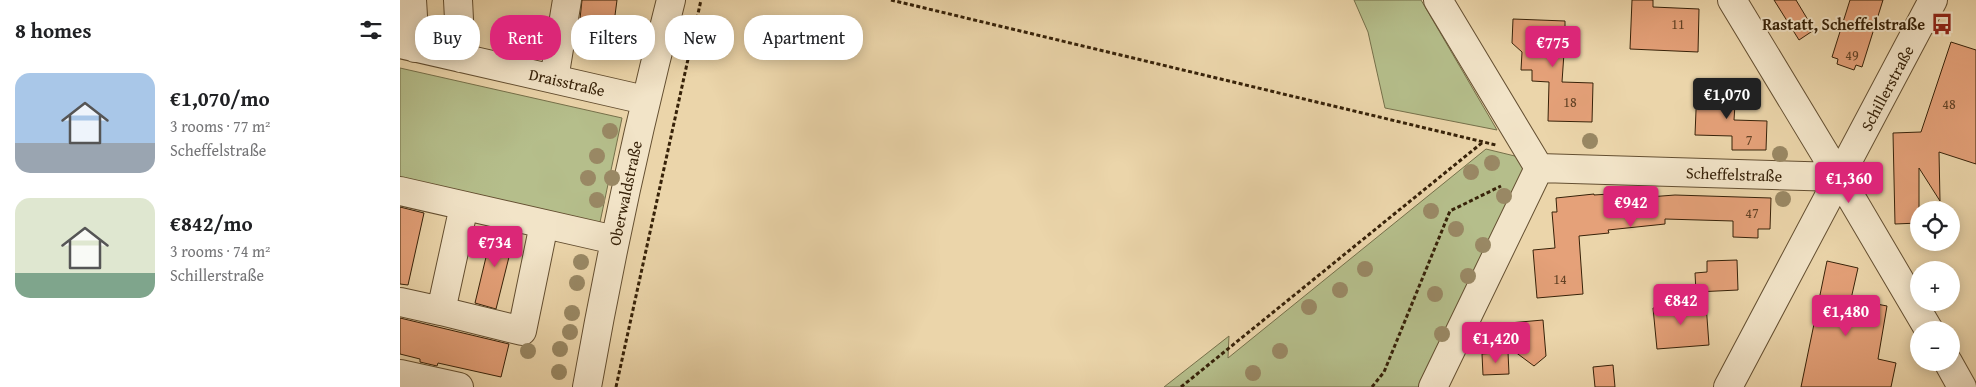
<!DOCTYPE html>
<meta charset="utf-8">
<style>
:root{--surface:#fff;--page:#f6f6f6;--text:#202124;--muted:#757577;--accent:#db2777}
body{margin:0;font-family:"Gentium Book Plus",serif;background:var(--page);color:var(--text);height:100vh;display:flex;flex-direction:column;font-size:19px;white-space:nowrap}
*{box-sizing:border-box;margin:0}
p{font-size:16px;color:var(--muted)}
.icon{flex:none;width:28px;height:28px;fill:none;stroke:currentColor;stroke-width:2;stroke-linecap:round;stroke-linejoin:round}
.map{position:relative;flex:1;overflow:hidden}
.side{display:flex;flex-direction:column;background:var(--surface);width:400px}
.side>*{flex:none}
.guide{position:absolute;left:15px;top:15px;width:475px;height:45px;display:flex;gap:10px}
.tools{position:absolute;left:1510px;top:201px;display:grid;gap:10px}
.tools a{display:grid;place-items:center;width:50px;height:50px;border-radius:50%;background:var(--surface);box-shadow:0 2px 12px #0003;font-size:25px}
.price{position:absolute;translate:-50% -42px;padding:0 11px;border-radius:5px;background:var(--accent);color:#fff;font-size:16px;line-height:32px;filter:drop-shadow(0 1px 2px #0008)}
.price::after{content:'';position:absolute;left:50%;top:30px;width:15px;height:11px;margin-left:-8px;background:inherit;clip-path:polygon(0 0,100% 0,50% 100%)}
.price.on{background:#222;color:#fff}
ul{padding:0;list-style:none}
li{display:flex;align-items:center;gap:15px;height:125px;padding:0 15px}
li span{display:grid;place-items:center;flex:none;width:140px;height:100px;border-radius:15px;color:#555}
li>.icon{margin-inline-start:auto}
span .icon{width:60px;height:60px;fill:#fffc;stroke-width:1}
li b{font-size:21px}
h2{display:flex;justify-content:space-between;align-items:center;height:60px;padding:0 15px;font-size:21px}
.pill{padding:0 18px;border-radius:20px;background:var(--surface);box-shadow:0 2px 12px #0003;font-size:18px;line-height:45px}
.pill.on{background:var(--accent);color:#fff}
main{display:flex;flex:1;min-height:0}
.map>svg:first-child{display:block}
.green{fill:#b5be8b;stroke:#76704a}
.building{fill:#e5a179;stroke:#372209}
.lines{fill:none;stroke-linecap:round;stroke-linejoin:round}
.minor-casing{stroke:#644f31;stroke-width:30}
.path{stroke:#372209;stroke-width:3;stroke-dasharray:4 2.5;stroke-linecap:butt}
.minor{stroke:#f2e4c8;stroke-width:28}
.tree{fill:#998864}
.labels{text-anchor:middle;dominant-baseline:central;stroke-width:4;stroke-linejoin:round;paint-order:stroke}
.number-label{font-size:14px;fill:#624225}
.poi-label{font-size:16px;font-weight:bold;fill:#372209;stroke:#f2e4c8;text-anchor:end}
.street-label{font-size:16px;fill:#372209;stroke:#f2e4c8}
</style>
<main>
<section class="side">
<h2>8 homes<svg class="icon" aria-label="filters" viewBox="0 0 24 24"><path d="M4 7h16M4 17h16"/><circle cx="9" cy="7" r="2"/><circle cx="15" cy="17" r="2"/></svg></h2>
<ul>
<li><span style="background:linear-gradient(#a9c7e8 70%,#9aa5b1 0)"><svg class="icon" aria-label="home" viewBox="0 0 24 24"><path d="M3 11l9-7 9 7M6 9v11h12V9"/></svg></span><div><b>€1,070/mo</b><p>3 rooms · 77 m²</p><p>Scheffelstraße</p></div></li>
<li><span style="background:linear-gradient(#dfe7d0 75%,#7fa58c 0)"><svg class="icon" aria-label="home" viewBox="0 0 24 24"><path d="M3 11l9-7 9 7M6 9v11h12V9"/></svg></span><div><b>€842/mo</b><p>3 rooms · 74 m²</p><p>Schillerstraße</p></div></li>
</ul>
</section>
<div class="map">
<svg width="1576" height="387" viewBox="0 0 1576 387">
<rect width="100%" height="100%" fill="#ebd5aa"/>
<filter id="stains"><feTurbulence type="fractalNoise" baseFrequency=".004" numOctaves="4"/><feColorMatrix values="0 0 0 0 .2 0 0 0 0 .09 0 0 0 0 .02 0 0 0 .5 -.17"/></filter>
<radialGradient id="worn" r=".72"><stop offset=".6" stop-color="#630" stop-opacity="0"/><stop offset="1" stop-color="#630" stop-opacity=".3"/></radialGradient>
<path class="green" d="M954,0H1021L1097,130L985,108L968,32Z
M0,68L222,118L199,227L0,180Z
M1086,149L1123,158L1128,167L1019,387H764L829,336L828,358Z"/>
<path class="building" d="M182,0H217L214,23L180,19Z
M1232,0H1253V7L1299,9L1298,52L1230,49Z
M1374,0H1396L1414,30L1399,40Z
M1450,0H1483L1462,67L1456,65L1454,70L1437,64L1438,59L1432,57Z
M1113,19L1165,21V34H1170L1169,51L1164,53L1162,82L1193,83L1192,122L1148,121L1149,82L1132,81V70H1121L1122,52L1112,43Z
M1551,42L1576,50V164L1539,152L1540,201L1519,168V223L1495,224L1493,133L1521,132Z
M1297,86L1336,88L1334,120L1367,121L1366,150H1332V136L1295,135Z
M1194,194V195L1209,194V200L1275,195L1371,198L1370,229H1358V238L1333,237V221L1265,219V224L1208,230L1209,233L1179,236L1183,294L1137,298L1133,250L1155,248L1152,212H1157L1156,198Z
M0,207L24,213L8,285L0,284Z
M93,228L115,233L96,309L75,303Z
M1337,260L1338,290L1296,292L1295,273L1307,272V261Z
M1427,261L1458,268L1451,299L1487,306L1478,359L1496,363L1491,387H1401Z
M1306,304L1309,345L1257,349L1253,308Z
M0,318L109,344L101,377L38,363L37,366L20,362V359L0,354Z
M1143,320L1146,356L1134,366L1099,340L1098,324Z
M1108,352L1109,374L1083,375L1082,354Z
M1213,365L1215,387H1195L1193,367Z"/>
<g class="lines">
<g class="minor-casing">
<path id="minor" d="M12,0L15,48
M58,0L61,58
M1332,0L1439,177L1529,330
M0,44L245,100
M154,79L167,0
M1139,168L1439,177
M0,191L215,240
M0,302L41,311L64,206
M41,311L122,331L144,224
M1548,362L1562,387
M0,374L59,387
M187,387C210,257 238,128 271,0
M1033,387L1139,168L1038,0
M1328,387L1533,0"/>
</g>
<path class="path" d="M491,0L1096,145
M216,387L301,0
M781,387L1083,142
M972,387L984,372L1050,211L1101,186"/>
<use href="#minor" class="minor"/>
</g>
<g class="tree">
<circle cx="210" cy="131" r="8"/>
<circle cx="1190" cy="141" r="8"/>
<circle cx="1380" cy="154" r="8"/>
<circle cx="197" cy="156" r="8"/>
<circle cx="1092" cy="163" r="8"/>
<circle cx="1071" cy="172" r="8"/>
<circle cx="188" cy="178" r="8"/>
<circle cx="212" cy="178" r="8"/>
<circle cx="1104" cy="196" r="8"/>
<circle cx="1383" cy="199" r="8"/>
<circle cx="197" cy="200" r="8"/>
<circle cx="1031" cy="211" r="8"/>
<circle cx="1056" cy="229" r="8"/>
<circle cx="1083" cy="245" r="8"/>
<circle cx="181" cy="262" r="8"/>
<circle cx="965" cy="269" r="8"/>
<circle cx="1068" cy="276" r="8"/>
<circle cx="177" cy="283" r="8"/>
<circle cx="940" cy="290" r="8"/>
<circle cx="1035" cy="294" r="8"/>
<circle cx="909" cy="307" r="8"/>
<circle cx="172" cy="313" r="8"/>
<circle cx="170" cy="332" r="8"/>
<circle cx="1042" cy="334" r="8"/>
<circle cx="160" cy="349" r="8"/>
<circle cx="128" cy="351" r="8"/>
<circle cx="880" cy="351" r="8"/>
<circle cx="159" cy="372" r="8"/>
<circle cx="853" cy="373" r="8"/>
</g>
<defs>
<g id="bus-bare" transform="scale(1.725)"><path d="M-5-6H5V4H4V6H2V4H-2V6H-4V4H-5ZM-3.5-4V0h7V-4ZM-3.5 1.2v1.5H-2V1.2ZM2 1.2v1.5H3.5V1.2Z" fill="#8f2418" stroke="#f2e4c8" stroke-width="2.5" paint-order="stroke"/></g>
</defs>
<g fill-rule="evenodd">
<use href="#bus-bare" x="1542" y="24"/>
</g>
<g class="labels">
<g class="number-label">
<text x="1278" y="24">11</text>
<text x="1452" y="55">49</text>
<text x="1170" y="102">18</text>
<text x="1549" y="104">48</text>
<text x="1349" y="140">7</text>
<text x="1352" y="213">47</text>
<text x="1160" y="279">14</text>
</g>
<g class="poi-label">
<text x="1525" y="24">Rastatt, Scheffelstraße</text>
</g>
<g class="street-label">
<text transform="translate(167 82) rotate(13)">Draisstraße</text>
<text transform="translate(1487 88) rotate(-62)">Schillerstraße</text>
<text transform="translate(1334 174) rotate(2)">Scheffelstraße</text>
<text transform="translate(225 193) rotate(-78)">Oberwaldstraße</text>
</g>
</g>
<rect width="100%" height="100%" filter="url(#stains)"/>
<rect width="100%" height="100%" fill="url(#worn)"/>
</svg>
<div class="tools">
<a><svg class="icon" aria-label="locate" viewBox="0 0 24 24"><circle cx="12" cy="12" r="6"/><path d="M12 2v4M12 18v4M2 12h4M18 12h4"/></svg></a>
<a>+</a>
<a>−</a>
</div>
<b class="price" style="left:1153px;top:68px">€775</b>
<b class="price on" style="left:1327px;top:120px">€1,070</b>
<b class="price" style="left:1449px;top:204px">€1,360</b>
<b class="price" style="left:1231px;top:228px">€942</b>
<b class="price" style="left:95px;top:268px">€734</b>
<b class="price" style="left:1281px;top:326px">€842</b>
<b class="price" style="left:1446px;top:337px">€1,480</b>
<b class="price" style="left:1096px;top:364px">€1,420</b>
<div class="guide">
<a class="pill">Buy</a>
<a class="pill on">Rent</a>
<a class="pill">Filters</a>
<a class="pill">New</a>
<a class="pill">Apartment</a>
</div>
</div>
</main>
